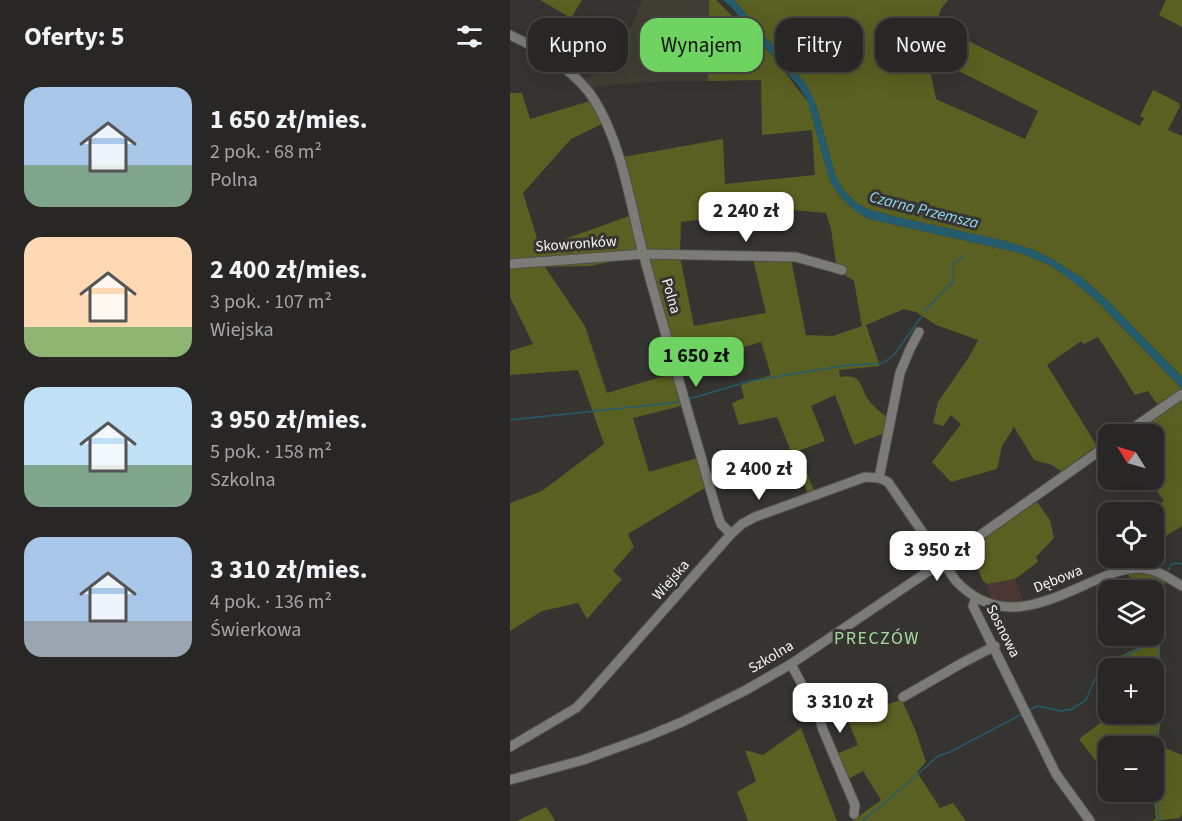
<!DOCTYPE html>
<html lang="pl">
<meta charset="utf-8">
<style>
:root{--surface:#282725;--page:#343332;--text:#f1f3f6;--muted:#a5a5a7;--line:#444442;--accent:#6ed361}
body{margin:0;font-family:"Source Sans 3",sans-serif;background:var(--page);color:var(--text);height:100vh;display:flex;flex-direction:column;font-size:22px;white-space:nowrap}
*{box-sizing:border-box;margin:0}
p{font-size:20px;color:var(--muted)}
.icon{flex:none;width:33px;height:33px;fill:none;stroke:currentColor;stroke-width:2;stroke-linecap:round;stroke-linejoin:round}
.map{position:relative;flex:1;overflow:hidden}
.drawer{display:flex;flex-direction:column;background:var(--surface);width:510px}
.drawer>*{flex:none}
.guide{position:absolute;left:18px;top:18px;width:564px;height:54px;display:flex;gap:12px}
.needle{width:39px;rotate:307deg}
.fabs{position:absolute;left:588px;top:424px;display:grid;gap:12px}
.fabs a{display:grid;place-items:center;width:66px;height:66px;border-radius:12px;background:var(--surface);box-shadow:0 6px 24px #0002,0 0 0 2px var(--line);font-size:30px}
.price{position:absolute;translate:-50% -51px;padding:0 14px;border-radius:12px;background:#fff;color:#222;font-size:20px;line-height:39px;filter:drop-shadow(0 2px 3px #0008)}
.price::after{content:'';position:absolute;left:50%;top:36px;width:18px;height:14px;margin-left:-9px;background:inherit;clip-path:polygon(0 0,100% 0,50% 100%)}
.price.on{background:var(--accent);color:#111}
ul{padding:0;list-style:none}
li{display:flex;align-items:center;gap:18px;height:150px;padding:0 24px}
li span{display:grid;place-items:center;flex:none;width:168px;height:120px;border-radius:18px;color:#555}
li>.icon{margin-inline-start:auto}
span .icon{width:72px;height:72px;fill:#fffc;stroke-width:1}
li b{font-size:26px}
h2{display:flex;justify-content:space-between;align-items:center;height:72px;padding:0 24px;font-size:26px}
.tag{padding:0 21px;border-radius:18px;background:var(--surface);box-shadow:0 6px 24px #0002,0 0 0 2px var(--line);font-size:21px;line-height:54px}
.tag.on{background:var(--accent);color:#111}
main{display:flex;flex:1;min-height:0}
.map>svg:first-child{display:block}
.commercial{fill:#4b3636}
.built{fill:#403e35}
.green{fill:#5a6021;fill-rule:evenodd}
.water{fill:#245c6e}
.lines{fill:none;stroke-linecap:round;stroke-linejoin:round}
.stream{stroke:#245c6e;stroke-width:1.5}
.minor-casing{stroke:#51504d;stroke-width:11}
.minor{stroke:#7b7b77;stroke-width:9}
.labels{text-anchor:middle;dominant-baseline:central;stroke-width:6;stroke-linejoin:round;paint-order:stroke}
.street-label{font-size:15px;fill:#f4f4f2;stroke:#353431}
.water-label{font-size:16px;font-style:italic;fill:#8fdbf5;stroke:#353431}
.quarter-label{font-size:18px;letter-spacing:1.5px;fill:#a6db9e;stroke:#353431}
</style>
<main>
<section class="drawer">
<h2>Oferty: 5<svg class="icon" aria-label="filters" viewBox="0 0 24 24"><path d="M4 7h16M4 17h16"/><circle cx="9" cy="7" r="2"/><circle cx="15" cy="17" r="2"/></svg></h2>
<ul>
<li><span style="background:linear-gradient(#a9c7e8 65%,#7fa58c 0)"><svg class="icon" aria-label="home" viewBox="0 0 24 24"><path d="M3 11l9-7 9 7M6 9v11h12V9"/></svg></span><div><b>1 650 zł/mies.</b><p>2 pok. · 68 m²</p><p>Polna</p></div></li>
<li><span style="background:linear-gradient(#ffd9b3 75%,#8fb573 0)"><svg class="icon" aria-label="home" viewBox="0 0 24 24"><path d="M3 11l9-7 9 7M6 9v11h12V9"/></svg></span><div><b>2 400 zł/mies.</b><p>3 pok. · 107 m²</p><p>Wiejska</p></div></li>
<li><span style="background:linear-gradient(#bfe0f5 65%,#7fa58c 0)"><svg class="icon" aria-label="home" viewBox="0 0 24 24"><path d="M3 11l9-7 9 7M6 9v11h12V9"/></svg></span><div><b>3 950 zł/mies.</b><p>5 pok. · 158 m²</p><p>Szkolna</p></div></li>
<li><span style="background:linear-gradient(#a9c7e8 70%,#9aa5b1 0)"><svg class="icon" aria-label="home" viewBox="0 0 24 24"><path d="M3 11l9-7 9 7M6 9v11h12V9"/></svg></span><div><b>3 310 zł/mies.</b><p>4 pok. · 136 m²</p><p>Świerkowa</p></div></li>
</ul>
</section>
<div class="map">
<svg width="672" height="821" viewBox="0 0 672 821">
<rect width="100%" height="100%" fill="#353431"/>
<path class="commercial" d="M505,579L514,603L507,604L481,600L477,584Z"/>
<path class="built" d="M132,0H199L198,81L137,82L87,86L79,89L71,78L98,73L108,57Z"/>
<path class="green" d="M30,0H72L61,18Z
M199,0H206L260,53L298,102L320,181C331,200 341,208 359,219L510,253L540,265L557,277L585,299L672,389L647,404L638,391L625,395L588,337L574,344L571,341L537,365L587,446L551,471L542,465L524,460L504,427L492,446L487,469L441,482L422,462L451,424L441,415L433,426L423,423L428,402L459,357L468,340L426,325L406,312L394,309L356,325L370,366L329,370L330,377C354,373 349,388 360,402C365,408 373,414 379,419L377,432L344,445L325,395L301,406L315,441L288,451L304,491L298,494L267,417L229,425L222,403L234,398L231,385L261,375L251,342L167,367L139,258L170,257L184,326L256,313L243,259H281L296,335L323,336L352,326L344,281L327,270L321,229L316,213L271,209L171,222L170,254L138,251L113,157L213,139L215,184L305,175L302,130L252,135L251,80L198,81Z
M224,0H438L431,9L426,25L630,126L634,118L630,116L643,90L669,103L670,106L658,130L672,136V377L596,299L571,277L540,258L524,250L495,241L387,217L357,209L345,202L332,188L325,174L306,105L296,84ZM421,57L528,111L515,139L426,99L420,70Z
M656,0H672V27L649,15Z
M0,93H12L20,119L80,101L92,124L61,139L13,193L30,248L119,216L133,256L79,266L35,267L75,326L97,393L167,372L175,405L123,418L139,472L190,457L198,486L118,534L124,547L103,571L112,579L77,619L68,603L32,611L0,631V503L32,491L94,444L68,370L0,375V351L23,344L0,297Z
M672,399V526L654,537L645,523H644V513H638L654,501L639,480H644V435H620Z
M527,502L540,520L544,538L526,557L528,562L505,579L477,584L473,581L466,564L468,557L465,548L472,545L473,539Z
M617,572L644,573L656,580L647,605L650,643L651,714L648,745L672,755V813L670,818L642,821L646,818L643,792L644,747H641V734L623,747H598V765L592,769L569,739L602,714H644V669H604L600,661L635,644L631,636H644V591H626Z
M392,700L406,732L416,762L407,772L430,808L443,803L456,821H342L371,800L353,771L336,780L326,754L348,745L336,716Z
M291,728L327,821H238L227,792L246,781L235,750L253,755Z
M36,807L45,820L44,821H7Z"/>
<path class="water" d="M213,0H224L296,84L306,105L325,174L332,188L345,202L357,209L387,217L495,241L524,250L540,258L571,277L596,299L672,377V389L585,299L557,277L540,265L510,253L359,219C341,210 330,198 320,181L298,102L290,88L222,8Z"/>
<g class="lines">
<path class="stream" d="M415,311L438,286L443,283V264L455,255
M179,399L240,381L332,366L373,363L384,355L412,316
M0,420L170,402
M657,572L661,565L665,563L672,564
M520,710L527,706L551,711L562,709L576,700L583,683L592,668L634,646L647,645
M644,754L652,684L644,605L654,579
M644,765L649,821
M352,821L383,796L428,756L440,752L512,714"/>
<g class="minor-casing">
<path id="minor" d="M0,35C29,48 69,74 85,101C112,145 120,203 133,253C157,341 183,428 208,516L211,524L221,534
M0,264L134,254L286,257L332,270
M613,435L672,394
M369,478L390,373L400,349L409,332
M466,597L463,606L546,774L580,821
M281,664L309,717L313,730L345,805L344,814
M393,697L452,663L485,646
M0,747L66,708L75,699L221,534L232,524L245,517L355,477L369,478L378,482L446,581C490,628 538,601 586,580C600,574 614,568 630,568C646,569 659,578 672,586
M0,780L73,760L136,737L172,722L236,690L281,664L432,562L598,445"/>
</g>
<use href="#minor" class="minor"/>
</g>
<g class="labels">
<g class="street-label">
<text transform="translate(66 244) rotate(-4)">Skowronków</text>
<text transform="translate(161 296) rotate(74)">Polna</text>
<text transform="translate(548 579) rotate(-22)">Dębowa</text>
<text transform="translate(161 580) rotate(-49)">Wiejska</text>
<text transform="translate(493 631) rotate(63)">Sosnowa</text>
<text transform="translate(261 657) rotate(-31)">Szkolna</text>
</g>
<g class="water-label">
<text transform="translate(414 210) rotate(14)">Czarna Przemsza</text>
</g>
<g class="quarter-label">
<text x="367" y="638">PRECZÓW</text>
</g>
</g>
</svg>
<div class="fabs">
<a><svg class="needle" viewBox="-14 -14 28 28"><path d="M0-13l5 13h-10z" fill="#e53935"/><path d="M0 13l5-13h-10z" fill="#a5a5a7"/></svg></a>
<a><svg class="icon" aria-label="locate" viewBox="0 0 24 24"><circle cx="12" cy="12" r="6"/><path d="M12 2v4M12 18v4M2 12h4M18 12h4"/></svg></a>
<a><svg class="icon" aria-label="layers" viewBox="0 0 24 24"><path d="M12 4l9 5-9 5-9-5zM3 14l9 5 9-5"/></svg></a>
<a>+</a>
<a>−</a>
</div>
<b class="price" style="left:236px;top:243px">2 240 zł</b>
<b class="price on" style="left:186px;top:388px">1 650 zł</b>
<b class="price" style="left:249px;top:501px">2 400 zł</b>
<b class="price" style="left:427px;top:582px">3 950 zł</b>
<b class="price" style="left:330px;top:734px">3 310 zł</b>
<div class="guide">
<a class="tag">Kupno</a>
<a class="tag on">Wynajem</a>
<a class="tag">Filtry</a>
<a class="tag">Nowe</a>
</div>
</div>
</main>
